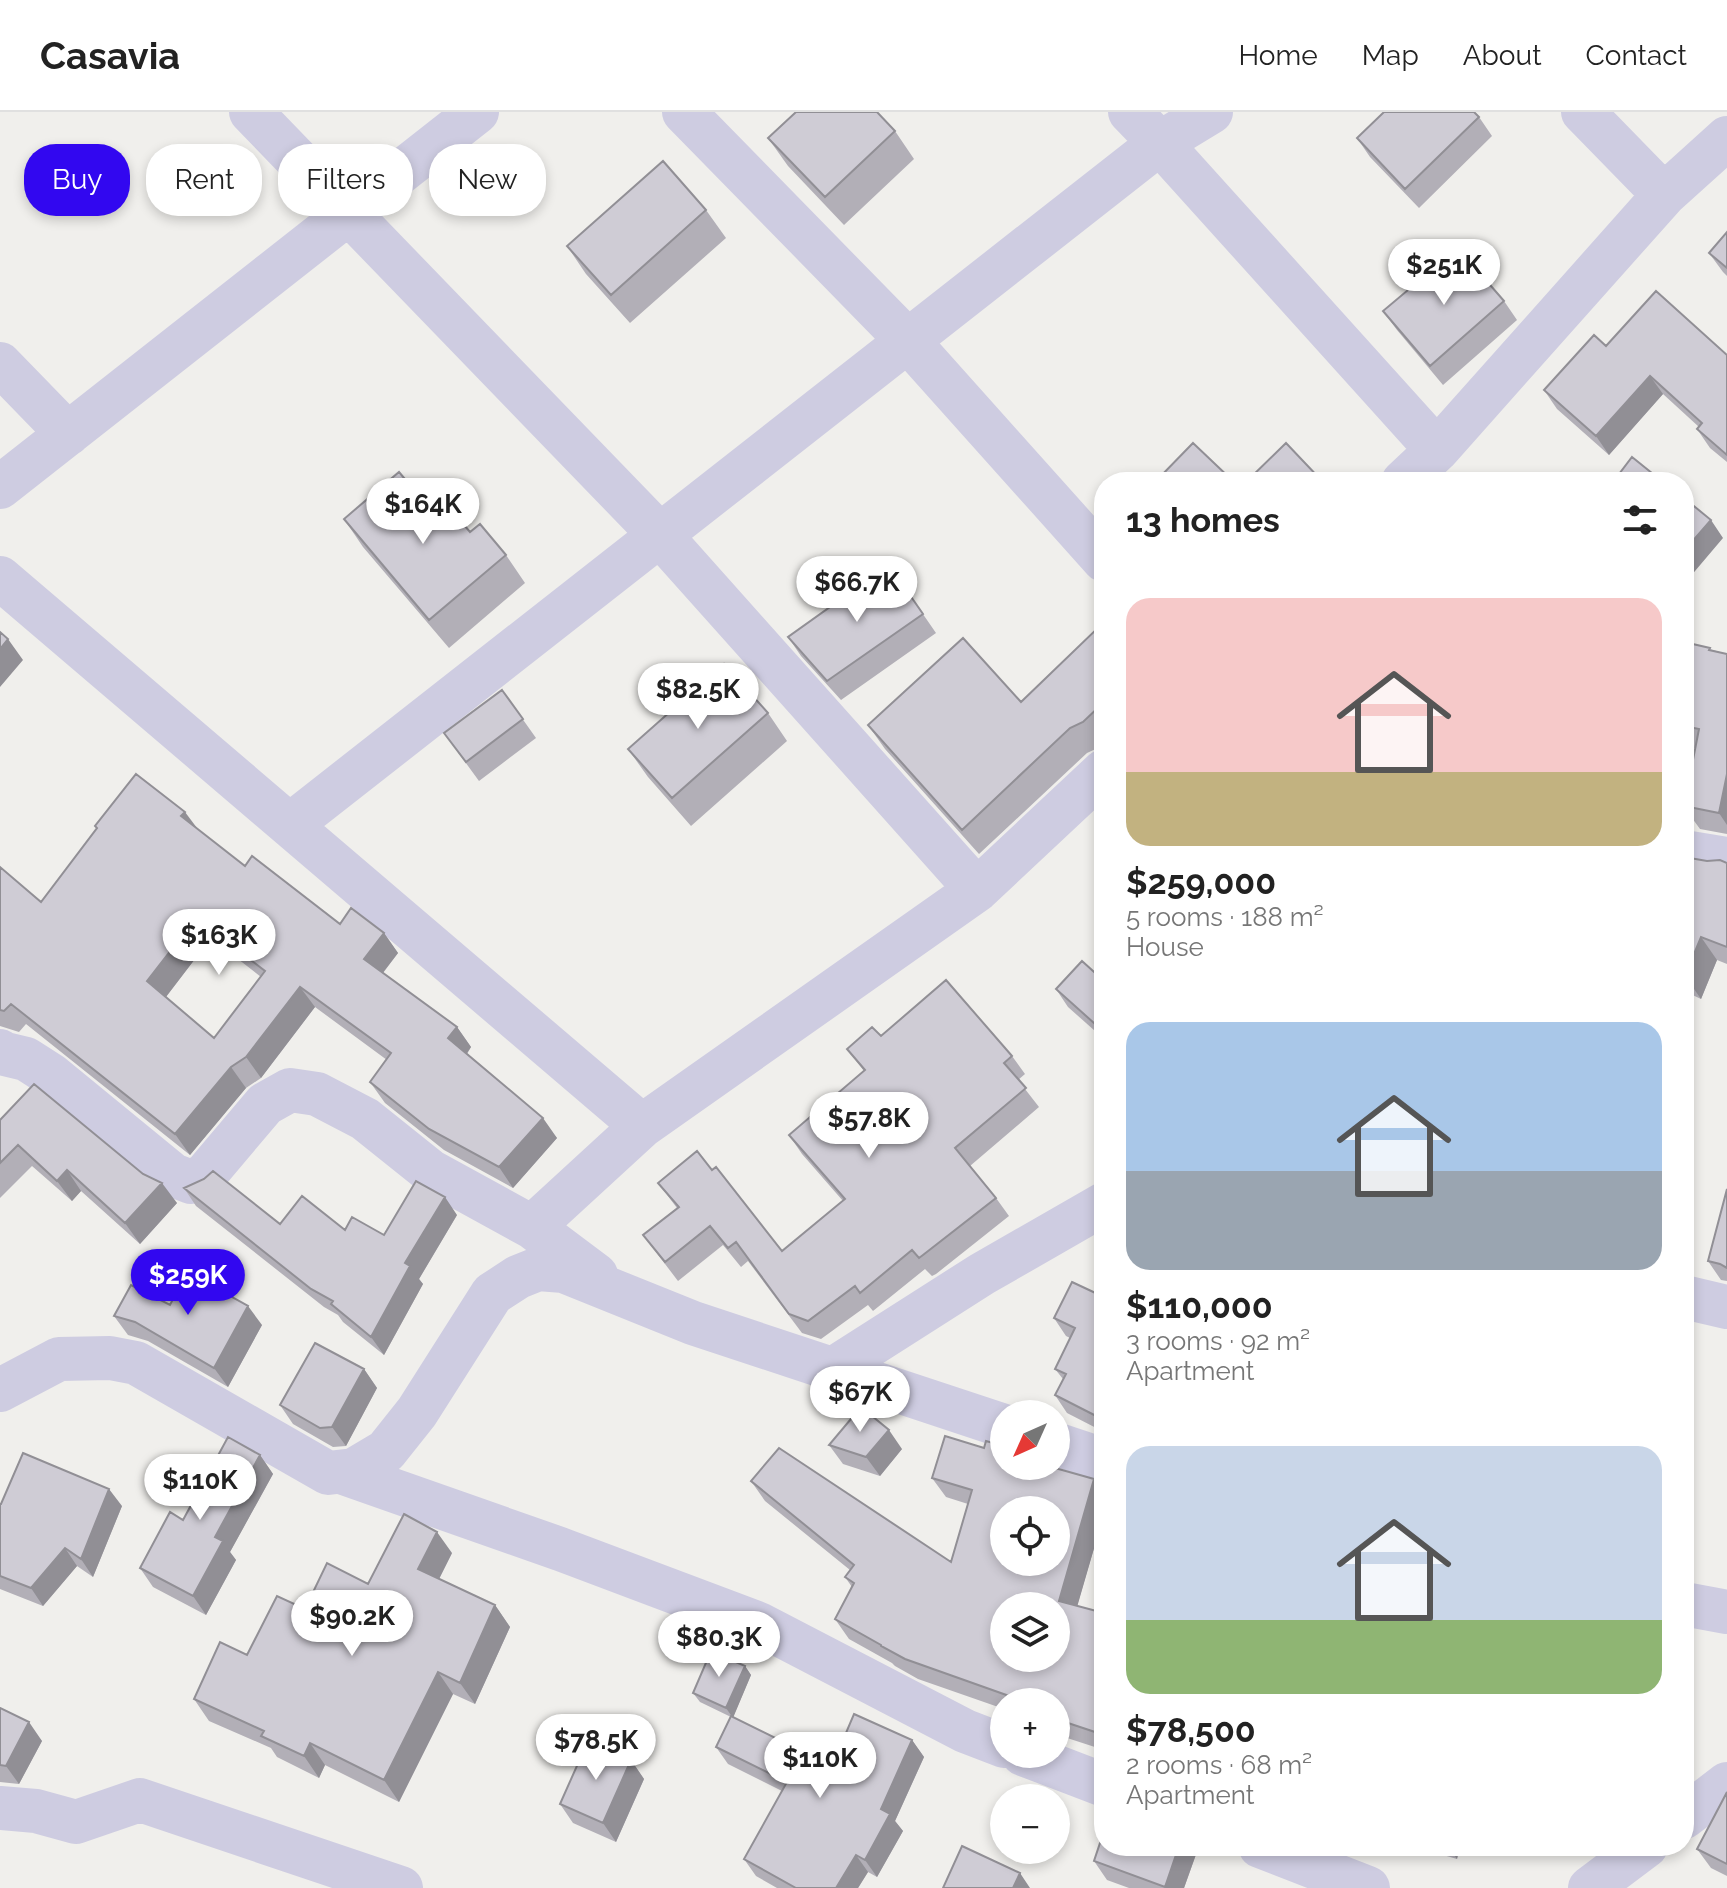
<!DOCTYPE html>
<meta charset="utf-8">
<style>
:root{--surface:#fff;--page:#f6f6f6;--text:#222;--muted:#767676;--line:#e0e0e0;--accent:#3207f0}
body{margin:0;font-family:Raleway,sans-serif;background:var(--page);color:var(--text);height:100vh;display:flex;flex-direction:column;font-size:30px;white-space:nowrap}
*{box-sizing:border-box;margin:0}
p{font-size:26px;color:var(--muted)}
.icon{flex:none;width:44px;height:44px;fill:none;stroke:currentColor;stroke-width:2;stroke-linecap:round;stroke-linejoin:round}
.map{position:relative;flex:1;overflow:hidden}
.sheet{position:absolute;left:1094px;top:360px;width:600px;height:1384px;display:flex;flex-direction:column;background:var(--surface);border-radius:32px;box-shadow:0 4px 12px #0003}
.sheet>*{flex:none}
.hud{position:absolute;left:24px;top:32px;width:760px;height:72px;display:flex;gap:16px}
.needle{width:52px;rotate:225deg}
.buttons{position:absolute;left:990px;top:1288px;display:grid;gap:16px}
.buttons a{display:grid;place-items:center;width:80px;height:80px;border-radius:50%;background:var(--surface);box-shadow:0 4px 12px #0003;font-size:40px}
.price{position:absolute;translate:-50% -68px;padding:0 18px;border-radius:28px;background:#fff;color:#222;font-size:26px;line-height:52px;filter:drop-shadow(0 2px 4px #0008)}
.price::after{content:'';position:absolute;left:50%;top:48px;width:24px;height:18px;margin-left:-12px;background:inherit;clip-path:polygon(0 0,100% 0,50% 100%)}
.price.current{background:var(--accent);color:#fff}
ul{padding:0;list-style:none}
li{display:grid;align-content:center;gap:16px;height:424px;padding:0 32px}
li span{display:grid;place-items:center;height:248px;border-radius:24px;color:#555}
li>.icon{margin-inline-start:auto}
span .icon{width:144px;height:144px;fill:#fffc;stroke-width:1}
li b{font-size:34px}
h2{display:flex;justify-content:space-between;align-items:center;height:96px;padding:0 32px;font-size:34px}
.chip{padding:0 28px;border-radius:32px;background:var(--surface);box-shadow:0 4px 12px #0003;font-size:28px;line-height:72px}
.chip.current{background:var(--accent);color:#fff}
header{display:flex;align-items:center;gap:48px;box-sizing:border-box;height:112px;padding:0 40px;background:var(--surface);border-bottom:2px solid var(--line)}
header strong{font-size:38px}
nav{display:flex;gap:44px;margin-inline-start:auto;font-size:28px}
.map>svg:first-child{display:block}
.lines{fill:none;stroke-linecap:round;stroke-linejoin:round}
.minor{stroke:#cecce1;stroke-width:44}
.wall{fill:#b2afb7;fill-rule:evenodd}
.shaded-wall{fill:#918f95}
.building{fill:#cfccd5;stroke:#918f95;stroke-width:2;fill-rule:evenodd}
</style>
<header>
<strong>Casavia</strong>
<nav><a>Home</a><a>Map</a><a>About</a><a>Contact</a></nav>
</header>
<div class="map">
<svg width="1727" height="1776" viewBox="0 0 1727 1776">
<rect width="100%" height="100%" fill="#f0efec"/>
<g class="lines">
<path class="minor" d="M251,0L660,423L977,778
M684,0L908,229L1104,448
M1130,0L1160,31L1437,338
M1583,0L1664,83
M0,252L68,322
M1403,370L1437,338L1664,83L1727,26
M0,375L477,0
M0,466L642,1014
M290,713L1160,31L1211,0
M1684,740L1727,747
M0,939L5,942L26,947L51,963L173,1063L191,1070L205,1063L265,992L290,978L317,982L365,1007L430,1059L532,1115L596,1163
M532,1115L642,1014L977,778L1104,659
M1684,1185L1727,1195
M833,1257L982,1162L1104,1092
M0,1278L59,1247L110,1246L136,1251L328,1361L354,1358L386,1339L417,1300L492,1182L518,1165L538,1157L564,1159L693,1211L1004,1314
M1056,1332L1104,1348
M341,1360L560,1437L759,1512L965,1619L1004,1634
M1684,1492L1727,1500
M1023,1642L1104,1673
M0,1696L36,1699L76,1710L140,1688L401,1776
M1684,1705L1727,1672
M1260,1734L1368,1776
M1590,1776L1646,1734"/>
</g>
<path class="wall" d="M1479,5L1492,24L1419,96L1370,45L1357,26Z
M895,19L914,47L844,113L788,54L768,26Z
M706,98L726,126L630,211L586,162L567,134Z
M1727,120V164L1723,160L1709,141Z
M1504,189L1517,208L1443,273L1397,218L1383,199Z
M1606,234L1727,243V350L1710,336L1697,317L1699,315L1663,282L1609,343L1557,297L1544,278Z
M344,407L441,410L470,420L506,443L525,471L449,536L363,435Z
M889,453L936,521L841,588L801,544L788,525Z
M1104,510V631L1100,635L1087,641L979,742L885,637L868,613L1021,590Z
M1684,530L1727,542V722L1700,717L1684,695L1695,636L1684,634Z
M502,578L536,626L479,669L444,621Z
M768,601L787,629L691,714L648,665L628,637Z
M95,714L197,717L245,754L340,812L384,821L398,841L383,861L457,915L471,935L467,942L557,1026L513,1076L444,1038L385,991L370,970L387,948L315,895L261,966L246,976L190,1043L26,912L19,920L0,914V755L41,790L97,716ZM211,826L261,865L214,926L166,885Z
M1684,745L1707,749L1727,751V852L1717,848L1701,887L1684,879Z
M1104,869V927L1068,895L1056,877Z
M881,924L1012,944L1025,962L1018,968L1039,995L970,1054L996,1086L1009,1104L936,1162L932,1164L925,1157L873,1199L868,1193L821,1227L802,1221L748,1149L741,1155L723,1133L678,1169L643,1123L677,1096L658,1071L782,1139L843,1089L802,1042L789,1023L864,959L847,937Z
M0,1008L177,1091L140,1132L81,1079L72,1089L32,1054L0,1086Z
M184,1076L280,1112L384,1123L457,1103L419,1167L423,1172L384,1243L343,1210L338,1203L324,1195L196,1094Z
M1727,1077V1169L1721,1168L1708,1149Z
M1104,1185V1320L1067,1301L1055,1283L1063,1267L1055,1257L1070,1226L1066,1224L1054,1206Z
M170,1193L262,1213L228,1275L148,1229L128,1223L114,1204Z
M364,1257L377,1276L346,1334L333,1335L293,1312L280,1293Z
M829,1333L902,1337L880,1364L843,1352Z
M260,1343L273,1362L230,1440L236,1448L206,1503L153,1475L140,1456L183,1408Z
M1004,1354L1104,1381V1402L1077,1494L1104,1501V1638L1061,1624L1056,1617V1590H1004V1597L918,1567L895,1554L892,1551L849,1527L835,1507L852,1475L845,1465L850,1458L765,1389L751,1369L951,1450L968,1392L946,1385L932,1366Z
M0,1392L122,1394L93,1465L77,1454L43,1494L0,1477Z
M452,1441L439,1467L495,1493L510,1515L475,1592L453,1582L399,1690L325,1653L319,1666L277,1645L271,1636L209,1609L194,1587L305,1497L368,1472Z
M745,1554L751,1563L733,1605L832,1654L912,1628L924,1645L895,1709L903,1719L877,1765L868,1760L858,1776H777L756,1764L744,1747L782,1679L728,1652L716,1635L731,1605L700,1590L693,1581Z
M0,1596L42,1629L19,1672L0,1670Z
M631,1648L644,1667L616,1730L573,1711L560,1692Z
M1727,1680V1764L1711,1756L1697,1737Z
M1199,1734L1184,1776H1129L1107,1768L1094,1749Z
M1423,1734H1460L1457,1747L1426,1738Z"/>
<path class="shaded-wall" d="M1650,264L1663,282L1609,343L1596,324Z
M1711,408L1723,426L1684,472V439Z
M8,527L23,548L0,575V537Z
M1727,662V713L1719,701Z
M185,700L200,720L181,704Z
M196,806L211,826L162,890L147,869Z
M384,821L398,841L378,867L364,847Z
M1701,825L1717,848L1701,887L1685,864Z
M300,875L315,895L261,966L246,945Z
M457,915L471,935L463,947L448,926Z
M231,955L246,976L190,1043L175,1022Z
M543,1006L557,1026L513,1076L499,1055Z
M67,1058L81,1079L72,1089L57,1069Z
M162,1071L177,1091L140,1132L125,1111Z
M445,1085L457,1103L419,1167L423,1172L384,1243L371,1225L405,1151Z
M248,1194L262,1213L228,1275L214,1256Z
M1684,1220L1690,1229L1684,1250Z
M364,1257L377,1276L346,1334L332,1315Z
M889,1318L902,1337L880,1364L866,1345Z
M260,1343L273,1362L230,1440L236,1448L206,1503L193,1484L215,1425Z
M1094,1367L1104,1381V1402L1073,1509L1059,1489Z
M109,1377L122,1394L93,1465L81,1447Z
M437,1420L452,1441L433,1479L418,1457Z
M65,1436L77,1454L43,1494L31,1476Z
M495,1493L510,1515L475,1592L460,1571Z
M745,1554L751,1563L733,1606L726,1596Z
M438,1560L453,1582L399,1690L384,1668Z
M29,1610L42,1629L19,1672L6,1654Z
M912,1628L924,1645L895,1709L903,1719L877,1765L865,1748L881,1697Z
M310,1631L325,1653L319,1666L304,1644Z
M631,1648L644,1667L616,1730L603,1711Z
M1179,1734H1199L1184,1776H1166L1165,1775Z
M1448,1734H1460L1457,1747Z
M856,1743L868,1760L858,1776H836Z
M1020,1761L1030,1776H1013Z"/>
<path class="building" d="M796,0H877L895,19L825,85L768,26Z
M1384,0H1474L1479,5L1405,77L1357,26Z
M663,49L706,98L611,183L567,134Z
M1727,120V156L1709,141Z
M1458,136L1504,189L1430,254L1383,199Z
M1656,179L1727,243V343L1697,317L1702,311L1650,264L1596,324L1544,278L1594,223L1606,234Z
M1193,331L1234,370H1155Z
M1286,331L1323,370H1246Z
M1632,345L1663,370H1613Z
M399,360L441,410L453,400L470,420L480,412L506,443L429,508L344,407Z
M1684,386L1711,408L1684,439Z
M889,453L923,502L827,569L788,525Z
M1104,510V590L1083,610L1070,616L962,718L868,613L963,526L1021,590Z
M0,520L8,527L0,537Z
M1684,530L1710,536L1709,538L1727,542V662L1719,701L1684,694L1699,617L1684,614Z
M724,552L768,601L672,686L628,637Z
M502,578L523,607L466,650L444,621Z
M136,662L185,700L181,704L245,754L252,744L340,812L351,796L384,821L364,847L457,915L448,926L543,1006L499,1055L429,1017L370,970L391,941L300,875L246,945L231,955L175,1022L11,892L4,899L0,898V755L41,790L97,716L95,714ZM196,806L265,859L214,926L147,869Z
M1684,745L1707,749L1720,748L1727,751V835L1701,825L1685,864H1684Z
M1082,849L1104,869V920L1056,877Z
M946,868L1012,944L1004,951L1026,976L955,1036L996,1086L923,1143L919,1146L912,1138L860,1181L855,1174L808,1209L789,1202L736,1130L728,1136L710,1114L665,1150L643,1123L679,1095L658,1071L697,1039L712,1058L716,1055L782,1139L845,1087L789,1023L865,958L847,937L872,915L881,924Z
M34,972L143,1062L162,1071L125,1111L67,1058L57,1069L18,1033L0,1051V1008Z
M213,1059L280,1112L302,1084L345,1118L352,1105L384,1123L416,1069L445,1085L405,1151L410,1154L371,1225L331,1192L333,1189L311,1177L184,1076L204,1067Z
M1727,1077V1156L1720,1152L1708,1149Z
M187,1160L248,1194L214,1256L135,1210L114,1204L131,1173L170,1193Z
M1072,1170L1104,1185V1308L1055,1283L1066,1262L1055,1257L1075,1216L1054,1206Z
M315,1231L364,1257L332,1315L320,1316L280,1293Z
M861,1295L889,1318L866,1345L829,1333Z
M945,1324L984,1336L986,1329L1004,1334V1354H1048L1094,1367L1059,1489L1104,1501V1623L1056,1607V1590H1026L905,1547L881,1534V1533L835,1507L854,1471L845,1465L854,1453L751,1369L779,1336L951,1450L972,1378L932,1366ZM1004,1398H1056V1450H1004ZM1004,1494H1056V1546H1004Z
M228,1325L260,1343L215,1425L223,1429L193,1484L140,1456L170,1400L183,1408Z
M23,1341L109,1377L81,1447L65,1436L31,1476L0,1464V1392H1Z
M404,1402L437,1420L418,1457L495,1493L460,1571L438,1560L384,1668L310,1631L304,1644L261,1624L264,1619L194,1587L220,1530L247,1543L277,1484L305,1497L327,1451L368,1472Z
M711,1539L745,1554L726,1596L693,1581Z
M0,1596L29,1610L6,1654L0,1653Z
M854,1602L912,1628L881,1697L890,1702L865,1748L856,1743L836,1776H796L744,1747L787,1670L716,1635L731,1604L832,1654Z
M588,1629L631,1648L603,1711L560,1692Z
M1727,1680V1752L1697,1737Z
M1104,1719V1734H1179L1165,1775L1094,1749Z
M962,1734L1020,1761L1013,1776H943Z"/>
</svg>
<div class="buttons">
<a><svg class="needle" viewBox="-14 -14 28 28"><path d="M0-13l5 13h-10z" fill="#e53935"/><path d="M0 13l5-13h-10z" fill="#767676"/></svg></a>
<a><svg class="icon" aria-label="locate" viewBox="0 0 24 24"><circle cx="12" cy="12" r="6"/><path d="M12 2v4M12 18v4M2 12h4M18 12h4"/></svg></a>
<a><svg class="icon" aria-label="layers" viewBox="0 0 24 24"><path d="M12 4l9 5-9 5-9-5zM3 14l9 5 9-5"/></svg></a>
<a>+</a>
<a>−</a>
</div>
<b class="price" style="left:1444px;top:195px">$251K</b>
<b class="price" style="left:423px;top:434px">$164K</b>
<b class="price" style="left:857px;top:512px">$66.7K</b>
<b class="price" style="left:698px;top:619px">$82.5K</b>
<b class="price" style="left:219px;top:865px">$163K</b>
<b class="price" style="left:869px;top:1048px">$57.8K</b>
<b class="price current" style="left:188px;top:1205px">$259K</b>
<b class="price" style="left:860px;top:1322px">$67K</b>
<b class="price" style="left:200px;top:1410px">$110K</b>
<b class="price" style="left:352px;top:1546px">$90.2K</b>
<b class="price" style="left:719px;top:1567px">$80.3K</b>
<b class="price" style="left:596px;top:1670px">$78.5K</b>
<b class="price" style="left:820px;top:1688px">$110K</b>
<div class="hud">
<a class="chip current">Buy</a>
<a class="chip">Rent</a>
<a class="chip">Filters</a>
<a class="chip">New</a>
</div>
<section class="sheet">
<h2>13 homes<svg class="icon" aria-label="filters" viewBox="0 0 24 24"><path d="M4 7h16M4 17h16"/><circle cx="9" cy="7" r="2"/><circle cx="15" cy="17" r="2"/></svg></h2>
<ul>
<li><span style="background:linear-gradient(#f6c9c9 70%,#c2b280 0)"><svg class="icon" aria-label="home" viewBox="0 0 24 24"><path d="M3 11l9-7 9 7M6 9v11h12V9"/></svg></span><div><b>$259,000</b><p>5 rooms · 188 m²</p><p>House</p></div></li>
<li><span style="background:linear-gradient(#a9c7e8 60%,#9aa5b1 0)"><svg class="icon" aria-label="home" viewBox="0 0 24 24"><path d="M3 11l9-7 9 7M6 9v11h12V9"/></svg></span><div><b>$110,000</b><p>3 rooms · 92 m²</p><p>Apartment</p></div></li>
<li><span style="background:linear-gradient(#c9d6e8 70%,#8fb573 0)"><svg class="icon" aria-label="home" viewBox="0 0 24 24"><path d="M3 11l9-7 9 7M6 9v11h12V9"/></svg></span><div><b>$78,500</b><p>2 rooms · 68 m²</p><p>Apartment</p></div></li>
</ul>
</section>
</div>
